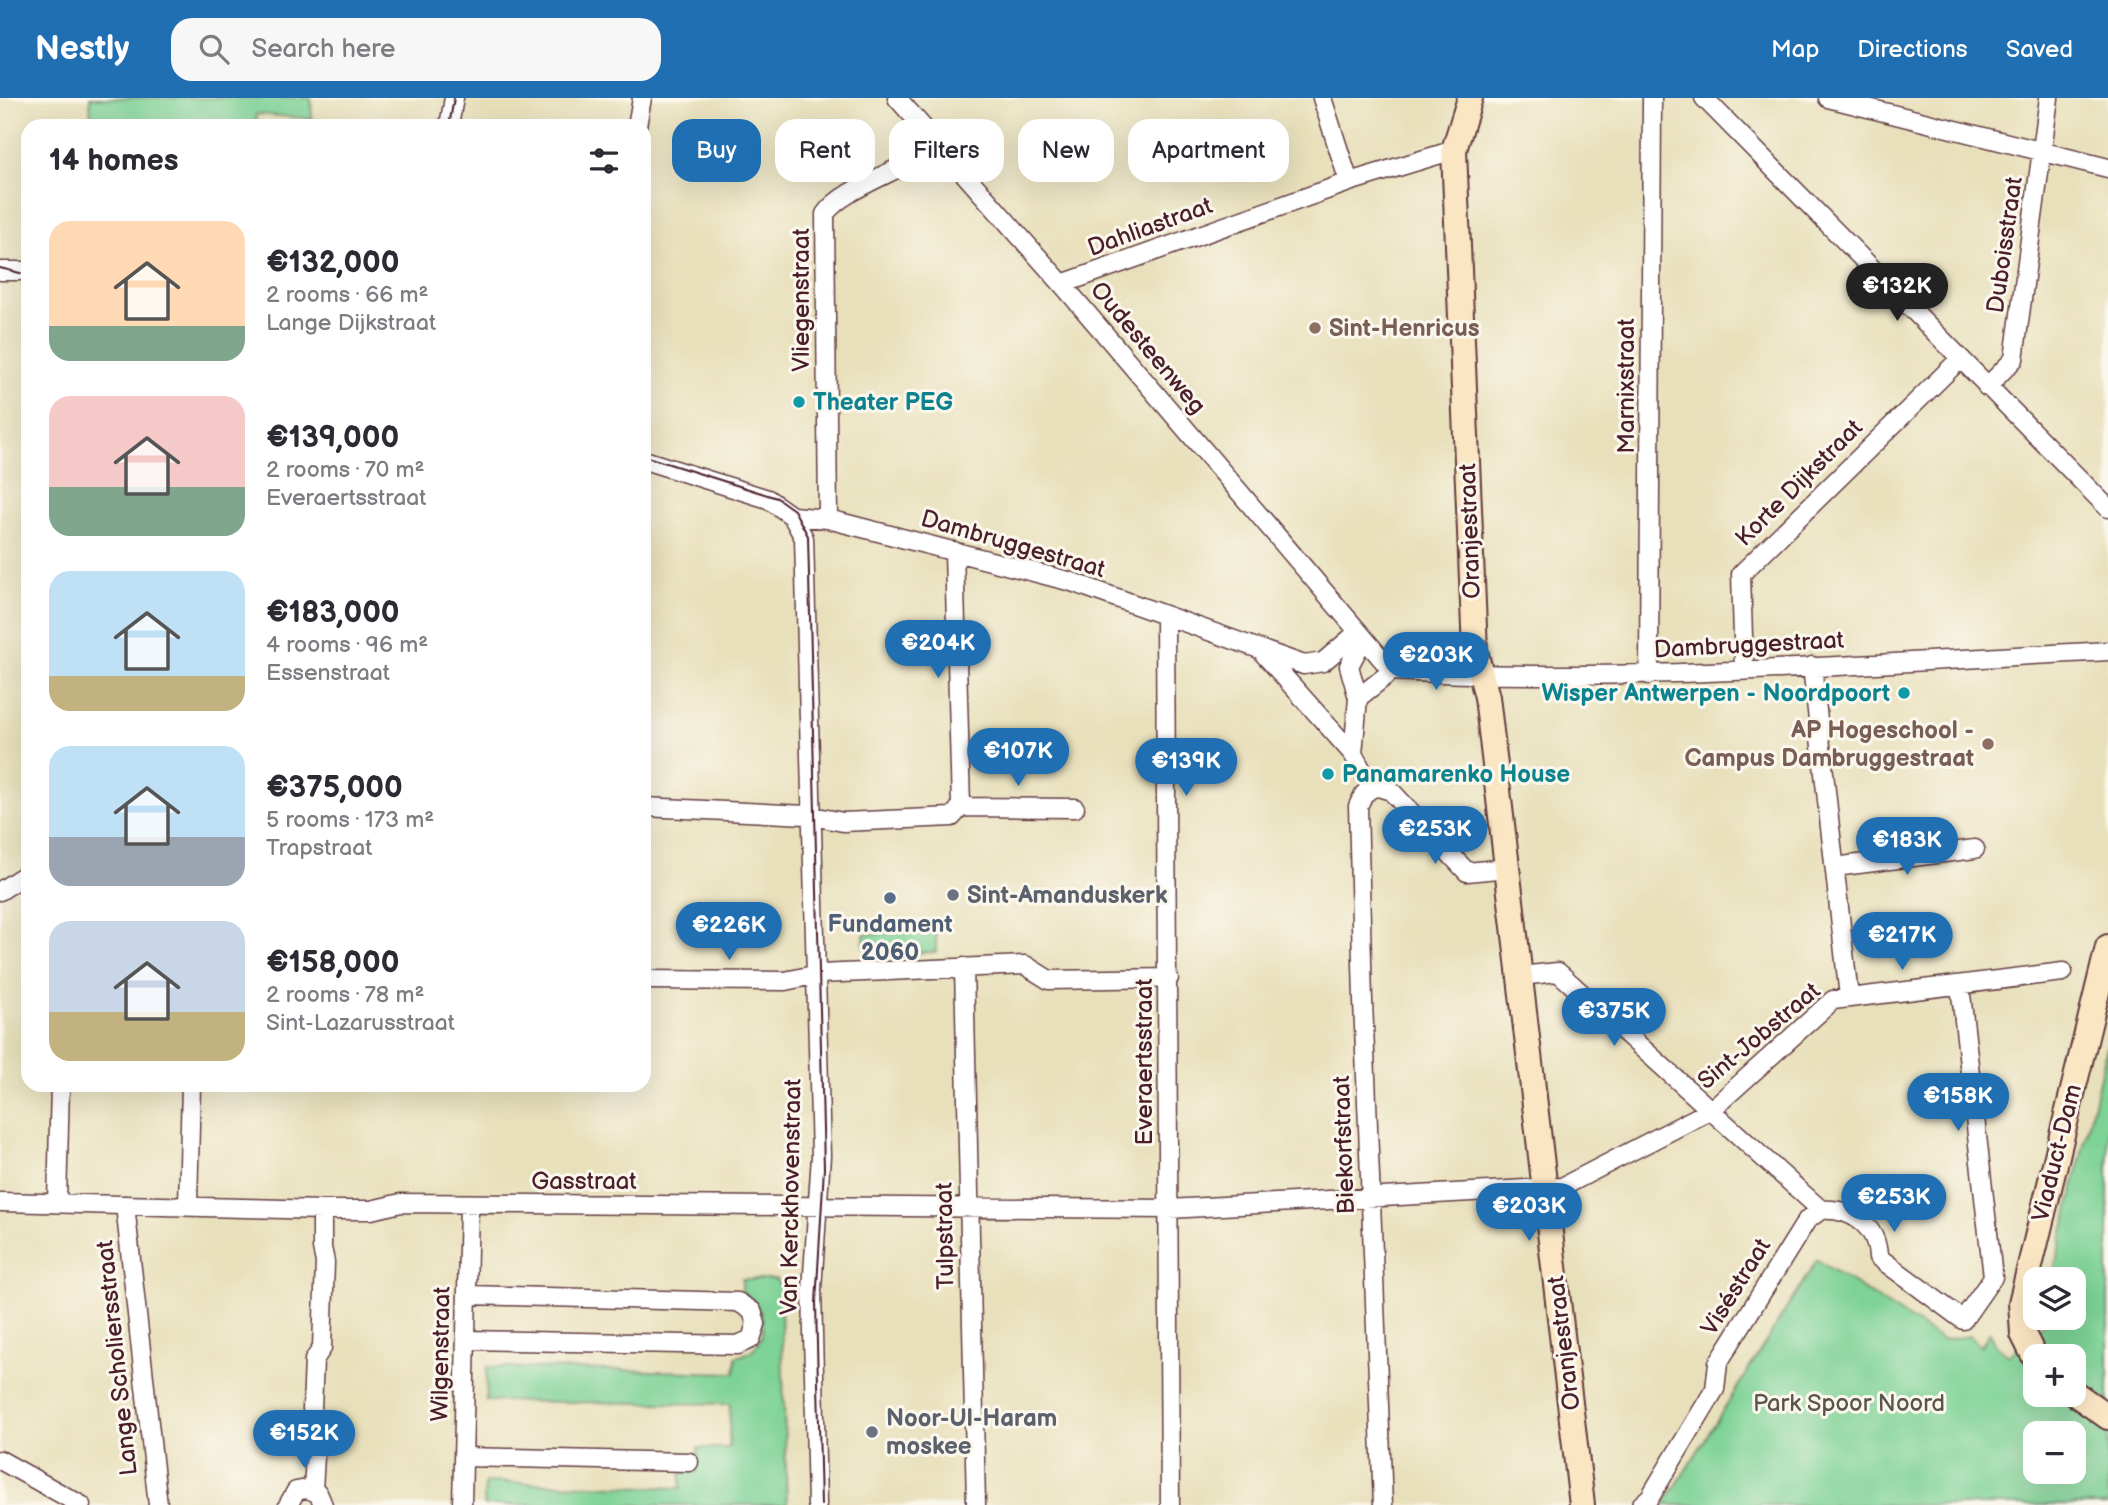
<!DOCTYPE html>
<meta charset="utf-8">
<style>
:root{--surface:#fff;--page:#f7f7f7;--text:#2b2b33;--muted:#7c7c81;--accent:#1f6fb2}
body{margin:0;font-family:"Balsamiq Sans",sans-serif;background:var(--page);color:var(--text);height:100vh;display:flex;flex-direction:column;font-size:26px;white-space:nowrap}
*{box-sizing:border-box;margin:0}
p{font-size:23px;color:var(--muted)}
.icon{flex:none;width:38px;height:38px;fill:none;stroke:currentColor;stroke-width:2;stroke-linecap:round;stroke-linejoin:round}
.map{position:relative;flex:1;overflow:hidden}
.details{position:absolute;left:21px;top:21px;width:630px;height:973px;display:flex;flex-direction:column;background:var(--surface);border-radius:21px;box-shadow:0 7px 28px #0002}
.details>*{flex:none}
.top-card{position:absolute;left:672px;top:21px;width:665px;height:63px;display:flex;gap:14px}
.controls{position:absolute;left:2023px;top:1169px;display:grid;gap:14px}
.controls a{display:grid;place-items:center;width:63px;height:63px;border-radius:14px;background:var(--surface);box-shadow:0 7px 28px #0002;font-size:35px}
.price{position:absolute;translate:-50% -60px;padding:0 16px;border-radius:24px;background:var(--accent);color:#fff;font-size:23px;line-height:46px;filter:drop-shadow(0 2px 4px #0008)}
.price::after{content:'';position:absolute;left:50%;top:42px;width:21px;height:16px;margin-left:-10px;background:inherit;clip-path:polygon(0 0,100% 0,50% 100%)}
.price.current{background:#222;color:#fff}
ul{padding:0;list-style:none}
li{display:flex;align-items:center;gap:21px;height:175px;padding:0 28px}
li span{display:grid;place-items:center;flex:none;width:196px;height:140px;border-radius:21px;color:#555}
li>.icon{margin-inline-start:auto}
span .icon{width:84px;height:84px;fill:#fffc;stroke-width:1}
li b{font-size:30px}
h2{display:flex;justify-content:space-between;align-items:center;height:84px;padding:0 28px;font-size:30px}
.chip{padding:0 24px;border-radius:21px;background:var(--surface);box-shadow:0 7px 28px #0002;font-size:24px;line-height:63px}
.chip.current{background:var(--accent);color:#fff}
header{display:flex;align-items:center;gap:42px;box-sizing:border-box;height:98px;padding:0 35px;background:var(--accent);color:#fff}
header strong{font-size:33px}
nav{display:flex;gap:38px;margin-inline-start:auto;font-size:24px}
.search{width:490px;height:63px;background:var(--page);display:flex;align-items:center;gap:18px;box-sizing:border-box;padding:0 24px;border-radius:21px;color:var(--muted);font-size:26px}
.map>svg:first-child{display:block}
.green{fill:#7dd295;stroke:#647860;stroke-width:2;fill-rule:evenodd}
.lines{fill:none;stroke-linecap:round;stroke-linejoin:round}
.street-casing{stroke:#623c41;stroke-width:21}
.secondary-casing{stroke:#623c41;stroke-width:28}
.street{stroke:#fff;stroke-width:18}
.secondary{stroke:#fbe6c4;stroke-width:24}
.tram{stroke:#4a1f2b;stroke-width:2}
.education-dot{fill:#8d6e63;stroke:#fbf7ec;stroke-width:2.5}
.culture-dot{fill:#0f9aa8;stroke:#fbf7ec;stroke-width:2.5}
.worship-dot{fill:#6b7280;stroke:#fbf7ec;stroke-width:2.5}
.service-dot{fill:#5c6f8a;stroke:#fbf7ec;stroke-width:2.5}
.labels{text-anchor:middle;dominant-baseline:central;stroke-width:6;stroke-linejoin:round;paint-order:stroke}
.street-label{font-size:24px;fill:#4a1f2b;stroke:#fbf7ec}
.education-label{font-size:24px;font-weight:bold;fill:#785e54;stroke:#fbf7ec;text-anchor:start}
.culture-label{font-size:24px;font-weight:bold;fill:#0d838f;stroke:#fbf7ec;text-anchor:start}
.worship-label{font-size:24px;font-weight:bold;fill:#5b616d;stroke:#fbf7ec;text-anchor:start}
.service-label{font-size:24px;font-weight:bold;fill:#4e5e75;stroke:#fbf7ec}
.park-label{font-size:24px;fill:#59554b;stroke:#fbf7ec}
</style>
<header>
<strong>Nestly</strong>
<div class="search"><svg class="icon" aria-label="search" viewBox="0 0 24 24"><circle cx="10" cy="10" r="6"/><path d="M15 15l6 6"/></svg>Search here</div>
<nav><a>Map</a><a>Directions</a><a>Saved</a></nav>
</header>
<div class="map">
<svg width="2108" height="1407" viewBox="0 0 2108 1407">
<rect width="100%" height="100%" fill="#fbf7ec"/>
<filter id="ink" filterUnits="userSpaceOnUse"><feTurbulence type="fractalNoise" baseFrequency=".0143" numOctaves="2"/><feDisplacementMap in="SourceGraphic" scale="14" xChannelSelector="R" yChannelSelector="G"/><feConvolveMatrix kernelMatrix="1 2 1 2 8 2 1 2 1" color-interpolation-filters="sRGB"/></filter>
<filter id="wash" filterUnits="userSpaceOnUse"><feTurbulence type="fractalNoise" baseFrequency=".00686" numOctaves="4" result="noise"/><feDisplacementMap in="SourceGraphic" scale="28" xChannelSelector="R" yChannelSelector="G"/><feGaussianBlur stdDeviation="1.57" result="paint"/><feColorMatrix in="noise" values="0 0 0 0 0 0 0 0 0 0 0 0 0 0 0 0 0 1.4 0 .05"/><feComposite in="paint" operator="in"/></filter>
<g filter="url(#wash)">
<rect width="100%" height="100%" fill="#e8e0bb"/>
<path class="green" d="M90,0H311L312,21L256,16V28H91Z
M936,834V854L870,856L864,849V836Z
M2108,945V1407H1664L1817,1162L1942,1242L1969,1238L1981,1248L1990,1234L1996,1248L2009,1257L2050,1220H2074V1181H2052ZM2035,1258H2074V1297H2035ZM2035,1335H2074V1374H2035Z
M742,1181H776L786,1196L781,1212L787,1407H484L485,1384L681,1390V1374H697L698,1350H729L730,1306L486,1303L487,1269L735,1275L736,1259C772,1252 770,1209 742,1194Z"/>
</g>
<g filter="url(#ink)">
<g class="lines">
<g class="street-casing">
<path id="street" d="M897,0L1062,186L1392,573
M1322,0L1349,84
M1704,0L2108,410
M1828,0L2108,70
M449,28L454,0
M637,28L642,0
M0,173H28
M1062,186L1349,84L1454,52
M1987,289L2014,261L2049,0
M644,362L768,401L792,418L804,440L821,1058L812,1191L817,1407
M792,418L828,421L1072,484L1304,567L1323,564L1358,534
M828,421L825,116C843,89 909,71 938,46
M954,453L961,709
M1165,520L1170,1407
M1263,555L1353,656L1372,690
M1812,568L1849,899
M1744,571L1741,476L1960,261
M1649,577L1652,0
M1358,600L1392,573C1631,586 1870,565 2108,553
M1353,656L1358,600L1349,568L1358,551V534
M1372,690L1364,696L1358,708L1363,903L1383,1407
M1372,690L1378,689L1391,693L1467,774L1507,770
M644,709L807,717L843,724L952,719L961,709L1075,710
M1835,769L1975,751
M0,793L28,775
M964,869L976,1407
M1520,878L1558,874L1821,1112C1851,1110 1877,1127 1878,1159L1963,1222L1993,1179L1960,887
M644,882L785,883L819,876L1025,867L1049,882L1169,880
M0,1104L322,1112H371L401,1105L1169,1111L1562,1089L1711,1012L1833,902L2063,874
M57,1105L60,987
M125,1107L158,1407
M188,1107L191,987
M466,1242L738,1247L751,1241L756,1226L752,1213L738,1204L467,1197
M463,1359L689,1364
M0,1362L81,1407
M313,1392L317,1324L312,1311L314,1262L322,1250L325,1164L322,1150V1112
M288,1407L296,1393L307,1391L318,1395L323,1407
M462,1407L469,1107
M1641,1407L1650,1399L1715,1291L1718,1265L1807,1122L1821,1112"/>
</g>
<g class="secondary-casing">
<path id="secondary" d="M1470,0L1454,52L1475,553L1487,599L1582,1407
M2035,1260L2023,1236L2021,1205L2108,849
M2074,1295L2108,1319"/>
</g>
<use href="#street" class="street"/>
<use href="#secondary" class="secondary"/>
<path class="tram" d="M449,28L454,0
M0,170L28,177
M644,358L777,400L794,412L808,438L824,1070L816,1205L821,1407"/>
</g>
</g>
<g class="education-dot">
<circle cx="1315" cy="230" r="7"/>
<circle cx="1988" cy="646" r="7"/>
</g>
<g class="culture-dot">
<circle cx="799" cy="304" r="7"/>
<circle cx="1904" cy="595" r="7"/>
<circle cx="1328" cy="676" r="7"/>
</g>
<g class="worship-dot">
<circle cx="953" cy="797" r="7"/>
<circle cx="872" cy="1334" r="7"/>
</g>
<circle class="service-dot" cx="890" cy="800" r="7"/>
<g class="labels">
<g class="street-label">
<text transform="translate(1150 129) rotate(-20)">Dahliastraat</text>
<text transform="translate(2005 147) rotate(-82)">Duboisstraat</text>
<text transform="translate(801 202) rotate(-90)">Vliegenstraat</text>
<text transform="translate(1148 250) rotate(50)">Oudesteenweg</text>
<text transform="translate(1626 288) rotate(-90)">Marnixstraat</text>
<text transform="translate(1799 385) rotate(-45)">Korte Dijkstraat</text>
<text transform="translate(1470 433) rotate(-92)">Oranjestraat</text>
<text transform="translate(1013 446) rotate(16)">Dambruggestraat</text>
<text transform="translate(1749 547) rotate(-3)">Dambruggestraat</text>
<text transform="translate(1759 938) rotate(-40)">Sint-Jobstraat</text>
<text transform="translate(1144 964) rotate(-90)">Everaertsstraat</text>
<text transform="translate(1344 1047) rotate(-92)">Biekorfstraat</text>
<text transform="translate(2057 1055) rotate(-76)">Viaduct-Dam</text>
<text x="584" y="1083">Gasstraat</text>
<text transform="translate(791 1099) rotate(-89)">Van Kerckhovenstraat</text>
<text transform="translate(945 1138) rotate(-91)">Tulpstraat</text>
<text transform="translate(1736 1189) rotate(-58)">Viséstraat</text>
<text transform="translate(1564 1245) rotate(-97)">Oranjestraat</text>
<text transform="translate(441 1256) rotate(-89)">Wilgenstraat</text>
<text transform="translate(117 1260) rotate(-96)">Lange Scholiersstraat</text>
</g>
<g class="education-label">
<text x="1329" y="230">Sint-Henricus</text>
<text x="1974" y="632" text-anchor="end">AP Hogeschool -<tspan x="1974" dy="28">Campus Dambruggestraat</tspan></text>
</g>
<g class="culture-label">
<text x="813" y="304">Theater PEG</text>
<text x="1890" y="595" text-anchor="end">Wisper Antwerpen - Noordpoort</text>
<text x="1342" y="676">Panamarenko House</text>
</g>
<g class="worship-label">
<text x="967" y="797">Sint-Amanduskerk</text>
<text x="886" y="1320">Noor-Ul-Haram<tspan x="886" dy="28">moskee</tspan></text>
</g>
<g class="service-label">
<text x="890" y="826">Fundament<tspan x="890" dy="28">2060</tspan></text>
</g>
<g class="park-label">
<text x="1849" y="1305">Park Spoor Noord</text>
</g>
</g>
</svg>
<div class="controls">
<a><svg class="icon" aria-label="layers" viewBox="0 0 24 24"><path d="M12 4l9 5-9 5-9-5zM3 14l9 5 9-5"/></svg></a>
<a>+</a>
<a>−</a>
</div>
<b class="price current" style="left:1897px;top:225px">€132K</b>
<b class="price" style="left:938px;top:582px">€204K</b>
<b class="price" style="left:1436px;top:594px">€203K</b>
<b class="price" style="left:1018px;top:690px">€107K</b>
<b class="price" style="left:1186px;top:700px">€139K</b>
<b class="price" style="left:1435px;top:768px">€253K</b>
<b class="price" style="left:1907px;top:779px">€183K</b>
<b class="price" style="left:729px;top:864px">€226K</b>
<b class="price" style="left:1902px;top:874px">€217K</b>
<b class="price" style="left:1614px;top:950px">€375K</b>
<b class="price" style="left:1958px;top:1035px">€158K</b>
<b class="price" style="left:1894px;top:1136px">€253K</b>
<b class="price" style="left:1529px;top:1145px">€203K</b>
<b class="price" style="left:304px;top:1372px">€152K</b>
<div class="top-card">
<a class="chip current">Buy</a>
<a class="chip">Rent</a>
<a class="chip">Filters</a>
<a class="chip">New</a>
<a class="chip">Apartment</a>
</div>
<section class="details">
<h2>14 homes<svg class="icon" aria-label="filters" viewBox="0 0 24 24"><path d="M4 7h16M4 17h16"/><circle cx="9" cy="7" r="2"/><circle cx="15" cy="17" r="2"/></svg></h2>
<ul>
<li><span style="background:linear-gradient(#ffd9b3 75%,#7fa58c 0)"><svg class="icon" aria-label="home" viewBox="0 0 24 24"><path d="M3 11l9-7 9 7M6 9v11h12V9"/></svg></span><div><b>€132,000</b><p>2 rooms · 66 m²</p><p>Lange Dijkstraat</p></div></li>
<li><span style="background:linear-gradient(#f6c9c9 65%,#7fa58c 0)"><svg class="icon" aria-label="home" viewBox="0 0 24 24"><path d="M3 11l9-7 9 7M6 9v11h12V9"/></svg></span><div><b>€139,000</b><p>2 rooms · 70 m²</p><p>Everaertsstraat</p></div></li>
<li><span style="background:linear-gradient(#bfe0f5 75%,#c2b280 0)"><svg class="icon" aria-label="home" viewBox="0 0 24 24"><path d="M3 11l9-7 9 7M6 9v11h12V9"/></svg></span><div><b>€183,000</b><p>4 rooms · 96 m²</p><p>Essenstraat</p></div></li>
<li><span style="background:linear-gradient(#bfe0f5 65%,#9aa5b1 0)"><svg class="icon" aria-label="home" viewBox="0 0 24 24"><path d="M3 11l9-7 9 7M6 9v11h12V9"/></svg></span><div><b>€375,000</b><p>5 rooms · 173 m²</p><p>Trapstraat</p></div></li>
<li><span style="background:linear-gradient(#c9d6e8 65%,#c2b280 0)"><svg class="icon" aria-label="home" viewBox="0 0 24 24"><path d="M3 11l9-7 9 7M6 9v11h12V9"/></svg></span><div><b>€158,000</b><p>2 rooms · 78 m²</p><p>Sint-Lazarusstraat</p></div></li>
</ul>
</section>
</div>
